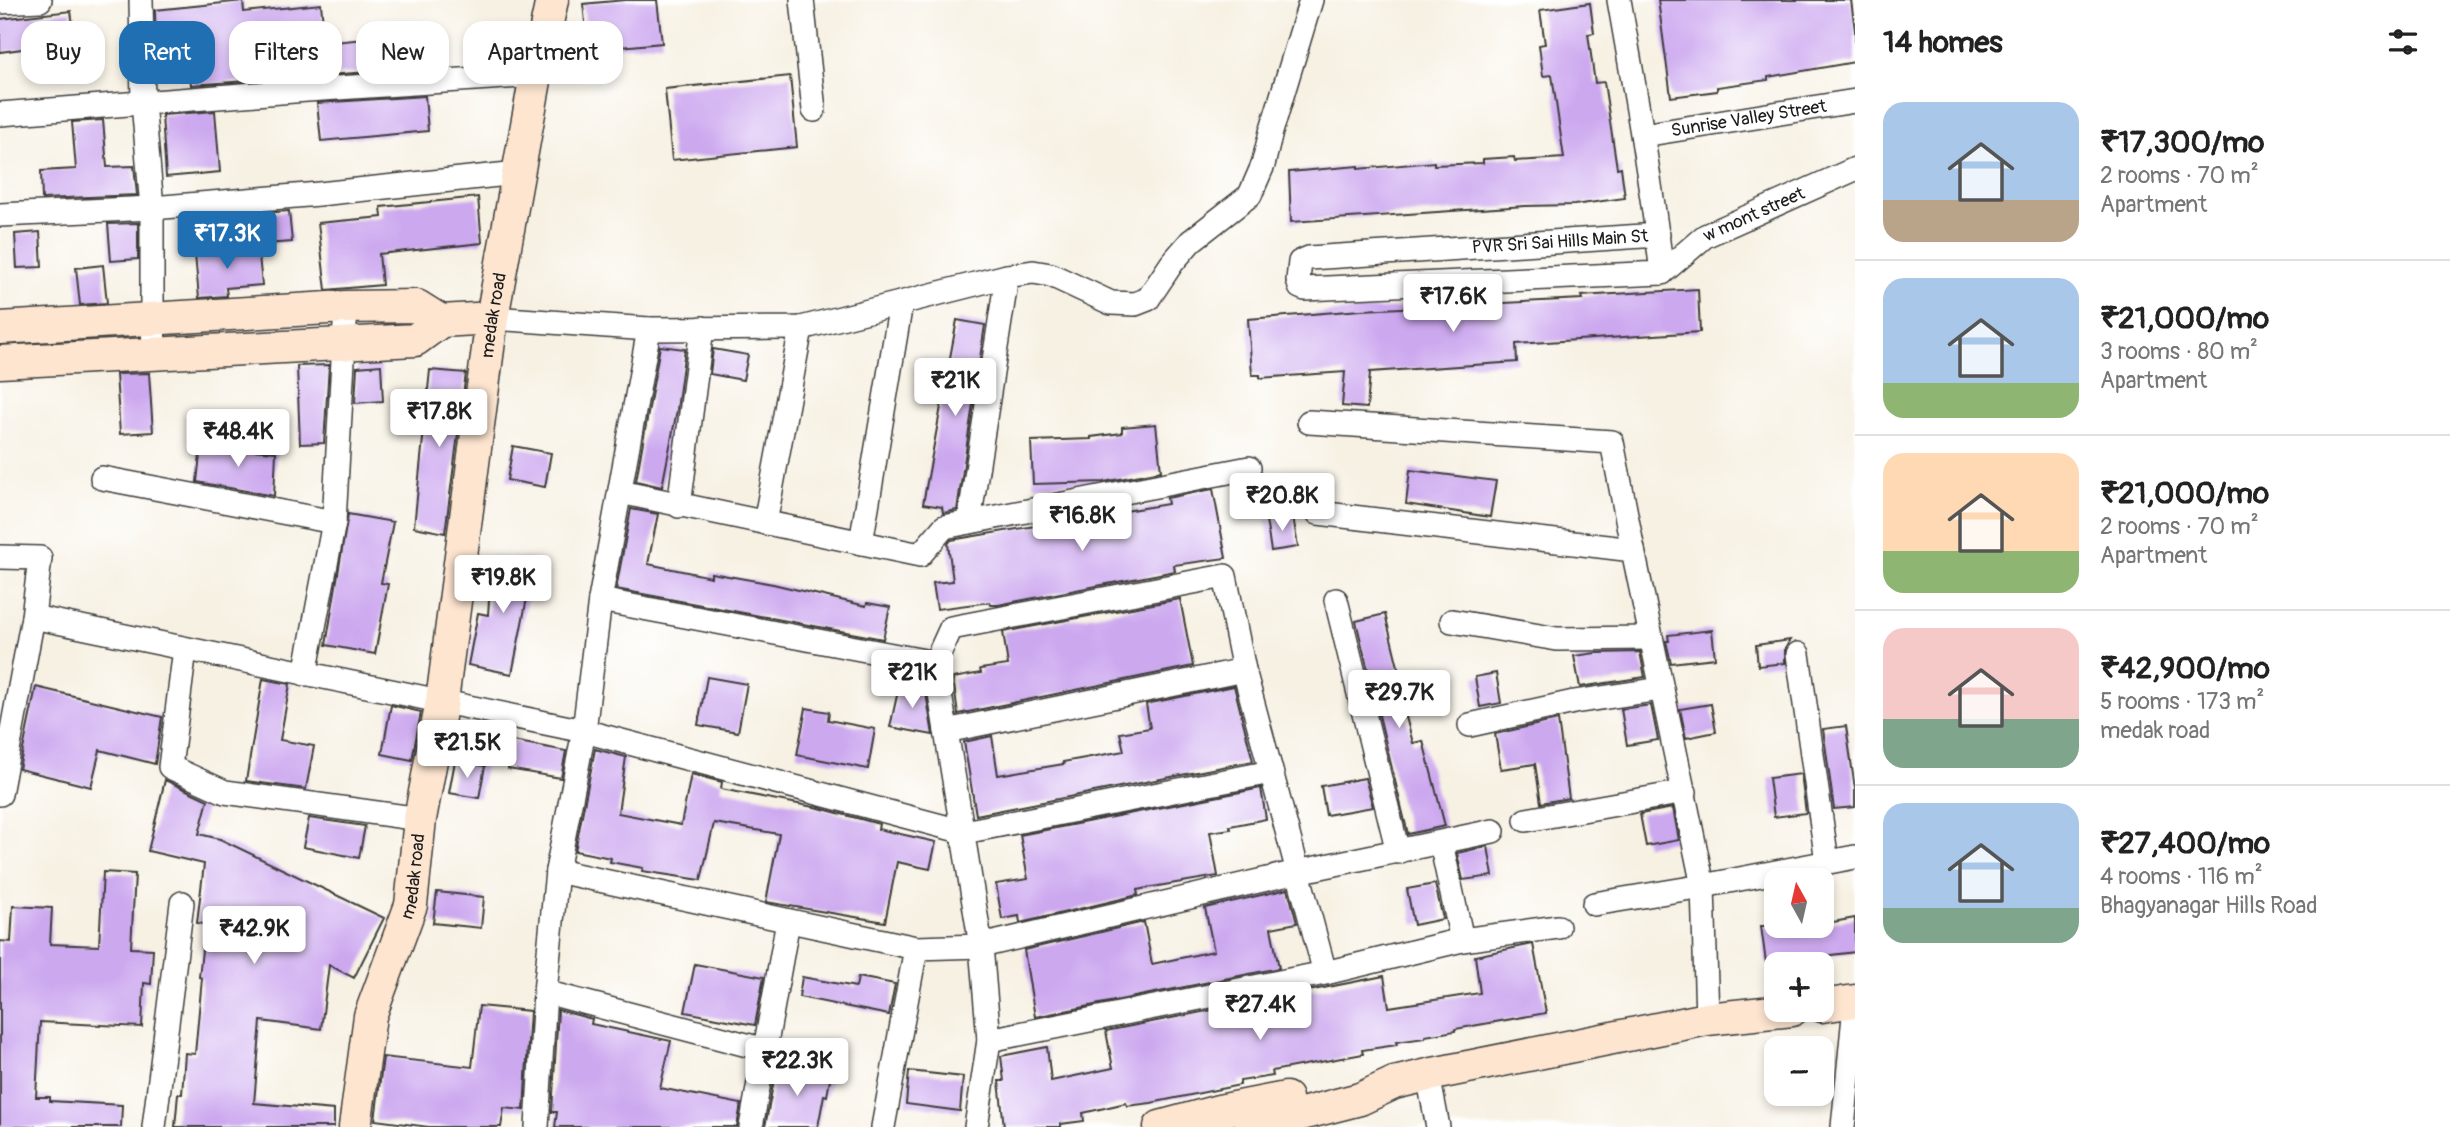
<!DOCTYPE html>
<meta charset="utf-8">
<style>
:root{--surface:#fff;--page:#f2f2f2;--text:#222;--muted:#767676;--line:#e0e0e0;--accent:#1f6fb2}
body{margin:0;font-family:Pangolin,sans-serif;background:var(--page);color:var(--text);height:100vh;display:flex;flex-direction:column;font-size:26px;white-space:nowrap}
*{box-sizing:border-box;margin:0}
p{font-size:23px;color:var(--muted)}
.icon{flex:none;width:38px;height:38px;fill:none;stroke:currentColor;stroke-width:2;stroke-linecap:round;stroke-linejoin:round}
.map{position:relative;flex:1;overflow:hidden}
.drawer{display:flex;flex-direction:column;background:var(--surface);width:595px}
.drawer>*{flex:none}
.hud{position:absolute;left:21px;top:21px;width:665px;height:63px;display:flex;gap:14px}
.needle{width:46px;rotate:352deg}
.controls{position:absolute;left:1764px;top:868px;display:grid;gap:14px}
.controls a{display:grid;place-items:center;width:70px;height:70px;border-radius:14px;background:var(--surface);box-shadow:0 4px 10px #0003;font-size:35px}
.price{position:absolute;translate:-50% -60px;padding:0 16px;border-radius:7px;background:#fff;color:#222;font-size:23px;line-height:46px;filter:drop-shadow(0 2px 4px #0008)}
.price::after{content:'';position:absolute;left:50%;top:42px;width:21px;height:16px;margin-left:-10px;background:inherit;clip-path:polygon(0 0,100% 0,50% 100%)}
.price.selected{background:var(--accent);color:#fff}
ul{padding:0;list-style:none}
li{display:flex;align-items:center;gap:21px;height:175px;padding:0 28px}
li+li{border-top:2px solid var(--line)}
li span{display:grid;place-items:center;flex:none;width:196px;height:140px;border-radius:21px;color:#555}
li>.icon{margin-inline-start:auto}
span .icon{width:84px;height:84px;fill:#fffc;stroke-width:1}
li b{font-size:30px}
h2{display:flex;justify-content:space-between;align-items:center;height:84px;padding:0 28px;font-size:30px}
.chip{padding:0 24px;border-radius:21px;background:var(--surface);box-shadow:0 4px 10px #0003;font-size:24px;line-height:63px}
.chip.selected{background:var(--accent);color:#fff}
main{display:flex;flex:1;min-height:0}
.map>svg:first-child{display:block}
.building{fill:#cca8ef}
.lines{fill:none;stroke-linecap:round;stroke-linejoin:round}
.street-casing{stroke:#3d3c3a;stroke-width:26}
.secondary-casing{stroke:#3d3c3a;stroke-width:35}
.street{stroke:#fff;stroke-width:23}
.secondary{stroke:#fde5d0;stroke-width:32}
.labels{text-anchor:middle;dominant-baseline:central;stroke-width:7;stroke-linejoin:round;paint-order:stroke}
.street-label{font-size:18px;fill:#1c1c1c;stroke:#fff}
</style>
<main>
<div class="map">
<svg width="1855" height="1127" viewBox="0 0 1855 1127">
<rect width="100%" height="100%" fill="#fff"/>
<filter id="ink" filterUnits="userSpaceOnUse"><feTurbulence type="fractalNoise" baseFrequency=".0143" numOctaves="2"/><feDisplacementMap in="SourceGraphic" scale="14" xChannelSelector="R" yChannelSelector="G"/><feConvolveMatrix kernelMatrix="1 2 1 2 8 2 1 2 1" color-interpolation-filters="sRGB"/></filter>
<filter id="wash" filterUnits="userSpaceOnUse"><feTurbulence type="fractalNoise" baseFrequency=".00686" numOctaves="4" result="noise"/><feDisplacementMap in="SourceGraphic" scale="28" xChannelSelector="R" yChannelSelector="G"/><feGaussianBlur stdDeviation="1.57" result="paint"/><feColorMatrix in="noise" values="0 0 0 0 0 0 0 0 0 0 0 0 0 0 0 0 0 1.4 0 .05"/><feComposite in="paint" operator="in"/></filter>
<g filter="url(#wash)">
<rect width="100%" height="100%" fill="#f7f1e3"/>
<g id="blocks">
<path class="building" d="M625,0H657L662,43L588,50L583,4Z
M1658,0H1851L1855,30V62L1768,77V80L1717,87V91L1671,97Z
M243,1L244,12L321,4L325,43L433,32L437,67L191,85L187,43L156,46L155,10Z
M1590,3L1594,33L1588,34L1595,83L1604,82L1617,168L1621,167L1625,198L1574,205L1525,206L1291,222L1289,172L1358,166V169L1434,162V165L1483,163V159L1514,157L1515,161L1564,158L1552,75L1543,76L1539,45L1545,44L1540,10Z
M71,11L76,48L44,52L43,46L0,52V19Z
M790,76L797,147L672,160L665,89Z
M425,96L428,131L321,141L317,103Z
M215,111L220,172L166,177L162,115Z
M103,120L107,167L134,166L137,195L42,199L41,171L76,169L72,122Z
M478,197L482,243L379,254L382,285L326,290L318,223L382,217L381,207Z
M289,211L292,242L265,244L262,213Z
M138,223V259L111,261L108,224Z
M40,232L42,267L17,268L15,234Z
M258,246L262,285L226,288L227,296L199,298L195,254Z
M103,265L107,303L80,305L76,268Z
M1698,289L1700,332L1516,344L1517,362L1370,372L1367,408L1342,406L1345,372L1260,378V375H1252L1248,319L1361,310L1582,299L1581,296Z
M957,320L985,325L957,510L943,513L942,507L923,504Z
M660,346L685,349L677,410L662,487L636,481Z
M713,349L748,355L743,380L710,374Z
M329,365L324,443L300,444L297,366Z
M381,365L383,401L355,403L357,367Z
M430,370L466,373L445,533L414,527Z
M149,373L153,432L120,434L116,374Z
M1156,424L1161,471L1104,482L1033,484L1031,441L1091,439V437L1122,433V427Z
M201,446L276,452L274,496L197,482Z
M513,446L551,453L545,487L507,480Z
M1410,470L1496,481L1490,517L1406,504Z
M1213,489L1226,558L1174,565L1175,571L998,605H991L990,602L937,609L933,583L953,581L948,544L951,540L1168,504L1167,498Z
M631,509L658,514L648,564L711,577V573L773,584L866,606L867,603L890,607L883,639L616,589Z
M348,514L393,522L381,583L388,584L375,654L326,645Z
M1293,516L1298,547L1271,551L1266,520Z
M492,557L534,560L531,593H528L512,674L468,665L478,613L488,615Z
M1180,599L1193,666L958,714L953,678L981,673L980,669L1008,665L1003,632Z
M1385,614L1401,679L1396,680L1413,743L1423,741L1445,826L1408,834L1356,621Z
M1712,630L1715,658L1671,663L1666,641H1669L1668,635Z
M1790,640L1785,649V663L1758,666L1756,645Z
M1640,652L1645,677L1580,687L1574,656L1596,653Z
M1496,673L1501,703L1480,707L1475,677Z
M707,677L747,684L738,732L698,725Z
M263,679L290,684L280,740L314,746L306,789L246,781Z
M900,682L925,687L933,735L890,727Z
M1234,686L1253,761L976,815L964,742L992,736L998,775L1064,764L1063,762L1124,751L1120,733L1150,728L1146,704Z
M36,687L162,717L155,764L100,750L91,787L19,769Z
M1711,704L1716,732L1686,738L1680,709Z
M391,705L421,712L412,760L382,754Z
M1651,705L1658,740L1627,745L1621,709Z
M806,708L829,712L828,720L875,729L868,769L797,755Z
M1558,720L1569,798L1541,803L1535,764L1501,769L1495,734Z
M1846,726L1855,789V807L1834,809L1823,729Z
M513,741L566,751L561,778L508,769Z
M595,749L626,757L618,813L681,825L691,774L722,782L721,789L819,808L879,824L878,829L936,842L930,869L897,862L885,922L766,902L779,834L714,823L701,880L642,871L643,868L610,862L611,858L575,851Z
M455,761L485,766L479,798L449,793Z
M1801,774L1806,813L1774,817L1769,778Z
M1365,778L1373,807L1326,815L1321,786Z
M165,780L208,800L199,834L220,839L384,918L354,978L329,965L321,1029L261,1021L254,1103L334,1110V1127H175L178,1094H182L185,1053L195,1054L202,978L199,977L205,924L197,923L204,864L148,851Z
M1261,788L1266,819L1230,826L1231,829L1210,832L1218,876L1152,887L1137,890L1138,895L1020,923L1019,916L1002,919L996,884L1028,879L1020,835Z
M1673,808L1679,840L1646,846L1640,814Z
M309,818L365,826L359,858L303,847Z
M1488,846L1493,876L1463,880L1457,853Z
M103,872L135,874L131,948L153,949L151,984L144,983L142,1027L40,1022L36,1097H50V1101L122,1105L121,1127H0V941L11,942L13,906L52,908L50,944L99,946Z
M1435,884L1443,919L1414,925L1407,889Z
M1288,889L1297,923L1271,928L1279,968L1035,1017L1024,950L1144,922L1152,964L1214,951L1205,908Z
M437,892L484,897L481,928L433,923Z
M1855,918V952L1766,963L1761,926H1822V924Z
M1533,944L1546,1013L1455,1029V1031L1425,1036V1038L1396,1042L1397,1045L1362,1050L1363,1054L1272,1071L1273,1076L1240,1081V1085L1151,1103L1127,1106L1126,1103L1083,1113L1084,1121L1061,1124V1127H1004L999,1081H1004L1001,1056L1047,1047L1051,1081L1113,1068L1106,1031L1384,976L1389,1007L1480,993L1475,956Z
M695,964L764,977L755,1025L685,1012Z
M802,977L856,987L858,977L895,984L889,1015L799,997Z
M479,1006L530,1011L524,1110L504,1108L501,1127H429L375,1120L383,1057L472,1067Z
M558,1010L592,1019L591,1024L671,1041L660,1088L741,1104L737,1127H555L557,1112H552Z
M777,1064L831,1074L827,1096L824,1095L818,1127H765Z
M909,1071L963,1077L960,1111L906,1104Z"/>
</g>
</g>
<g filter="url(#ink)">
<use href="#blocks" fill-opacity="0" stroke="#3d3c3a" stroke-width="2"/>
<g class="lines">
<g class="street-casing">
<g id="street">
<path d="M141,0L143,102L152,208V318L155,353"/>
<path d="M802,0L814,110"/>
<path id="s1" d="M1619,0C1635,91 1651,181 1662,273L1305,289L1300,287L1298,280L1300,262L1309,258L1658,235"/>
<path d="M0,2L40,0"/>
<path d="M0,114L307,90L536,75"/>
<path id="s2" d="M1643,135L1855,101"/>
<path d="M0,215L152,208L319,194L518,173"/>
<path id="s3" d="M1662,273L1705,236L1855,169"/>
<path d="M492,318L649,329L801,328L1007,276L1033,272L1051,275L1111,303L1135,304L1148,299L1172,263L1191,241L1250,195L1263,165L1271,132L1311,0"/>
<path d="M1309,422L1612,442L1633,550"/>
<path d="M102,478L334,522"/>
<path d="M620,492L920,555L944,527L1249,468"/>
<path d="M679,506L702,328"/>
<path d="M1318,513L1633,550L1703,886L1707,1019"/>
<path d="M969,522L1007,276"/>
<path d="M765,523L801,328"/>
<path d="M861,543L901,303"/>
<path d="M0,557L40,558L33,617"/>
<path d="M600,600L935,663"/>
<path d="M1336,600L1398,852"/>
<path d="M1452,621L1557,639L1651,638"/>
<path d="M185,649L170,767L225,792L420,819"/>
<path d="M1798,654L1827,862"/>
<path d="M305,674L334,522L346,307"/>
<path d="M1470,725L1574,702L1661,689"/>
<path d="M946,731L1244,670"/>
<path d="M0,794L33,617L584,731L964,832L1271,772"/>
<path d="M1526,820L1685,792"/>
<path d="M1441,843L1462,940"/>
<path d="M557,871L916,948L883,1127"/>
<path d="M1594,904L1703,886L1855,857"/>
<path d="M916,948L981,946L1297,872L1493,831"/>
<path d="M545,992L766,1050"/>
<path d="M989,1040L1325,973L1462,940L1558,927"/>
<path d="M1428,1075L1438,1127"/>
<path d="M154,1127L182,903"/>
<path d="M537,1127L545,992L557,871L584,731L600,600L649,329"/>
<path d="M751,1127L788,921"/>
<path d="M976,1127L989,1040L981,946L935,663L951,628L1225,576L1244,670L1325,973"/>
<path d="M1843,1127L1855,1006"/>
</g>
</g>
<g class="secondary-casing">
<g id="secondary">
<path d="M0,328L346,307L417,306L441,321"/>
<path d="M0,362L415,340L441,321L492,318"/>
<path d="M1822,1006L1855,1001"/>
<path id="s4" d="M355,1127L370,1016L411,905L420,819L442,701L492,318L536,75L552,0"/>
<path d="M1160,1127L1219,1111L1286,1098"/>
<path d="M1251,1127L1360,1099L1394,1083L1428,1075L1707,1019L1792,1010"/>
</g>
</g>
<use href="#street" class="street"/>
<use href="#secondary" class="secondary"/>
</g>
</g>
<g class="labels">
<g class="street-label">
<text stroke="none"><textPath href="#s2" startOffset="107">Sunrise Valley Street</textPath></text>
<text stroke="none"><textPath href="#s3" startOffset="110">w mont street</textPath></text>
<text stroke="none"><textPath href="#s1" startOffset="926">PVR Sri Sai Hills Main St</textPath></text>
<text stroke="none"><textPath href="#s4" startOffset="826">medak road</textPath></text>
<text stroke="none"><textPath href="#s4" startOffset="259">medak road</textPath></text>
</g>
</g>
</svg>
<div class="controls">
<a><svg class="needle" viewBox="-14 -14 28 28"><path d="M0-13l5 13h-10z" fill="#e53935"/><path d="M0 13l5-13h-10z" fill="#767676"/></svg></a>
<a>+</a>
<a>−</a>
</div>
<b class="price selected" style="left:227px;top:271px">₹17.3K</b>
<b class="price" style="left:1453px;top:334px">₹17.6K</b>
<b class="price" style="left:955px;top:418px">₹21K</b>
<b class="price" style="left:439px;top:449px">₹17.8K</b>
<b class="price" style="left:238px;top:469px">₹48.4K</b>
<b class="price" style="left:1282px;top:533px">₹20.8K</b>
<b class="price" style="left:1082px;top:553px">₹16.8K</b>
<b class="price" style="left:503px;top:615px">₹19.8K</b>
<b class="price" style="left:912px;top:710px">₹21K</b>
<b class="price" style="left:1399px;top:730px">₹29.7K</b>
<b class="price" style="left:467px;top:780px">₹21.5K</b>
<b class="price" style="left:254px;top:966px">₹42.9K</b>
<b class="price" style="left:1260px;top:1042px">₹27.4K</b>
<b class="price" style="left:797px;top:1098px">₹22.3K</b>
<div class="hud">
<a class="chip">Buy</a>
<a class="chip selected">Rent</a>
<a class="chip">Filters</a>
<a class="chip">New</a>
<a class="chip">Apartment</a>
</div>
</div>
<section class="drawer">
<h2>14 homes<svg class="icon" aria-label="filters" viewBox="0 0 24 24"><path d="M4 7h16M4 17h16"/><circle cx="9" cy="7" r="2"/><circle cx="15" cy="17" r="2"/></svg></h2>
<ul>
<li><span style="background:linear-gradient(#a9c7e8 70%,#b9a48a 0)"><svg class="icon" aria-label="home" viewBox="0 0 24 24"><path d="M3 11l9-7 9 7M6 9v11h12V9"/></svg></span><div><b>₹17,300/mo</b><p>2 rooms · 70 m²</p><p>Apartment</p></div></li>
<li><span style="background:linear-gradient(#a9c7e8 75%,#8fb573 0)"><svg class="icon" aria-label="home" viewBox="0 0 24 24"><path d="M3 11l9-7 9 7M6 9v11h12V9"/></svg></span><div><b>₹21,000/mo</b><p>3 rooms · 80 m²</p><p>Apartment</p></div></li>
<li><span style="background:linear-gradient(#ffd9b3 70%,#8fb573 0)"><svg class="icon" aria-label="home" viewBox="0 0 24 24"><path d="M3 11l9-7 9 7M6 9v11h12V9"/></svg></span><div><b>₹21,000/mo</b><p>2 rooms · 70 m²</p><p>Apartment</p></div></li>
<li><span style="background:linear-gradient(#f6c9c9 65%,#7fa58c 0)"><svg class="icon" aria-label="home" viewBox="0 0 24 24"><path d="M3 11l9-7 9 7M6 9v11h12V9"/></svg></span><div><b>₹42,900/mo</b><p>5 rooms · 173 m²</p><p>medak road</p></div></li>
<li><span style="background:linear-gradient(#a9c7e8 75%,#7fa58c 0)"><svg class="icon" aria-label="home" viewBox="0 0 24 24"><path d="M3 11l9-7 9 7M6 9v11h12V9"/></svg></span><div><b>₹27,400/mo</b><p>4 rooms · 116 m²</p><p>Bhagyanagar Hills Road</p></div></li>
</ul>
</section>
</main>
